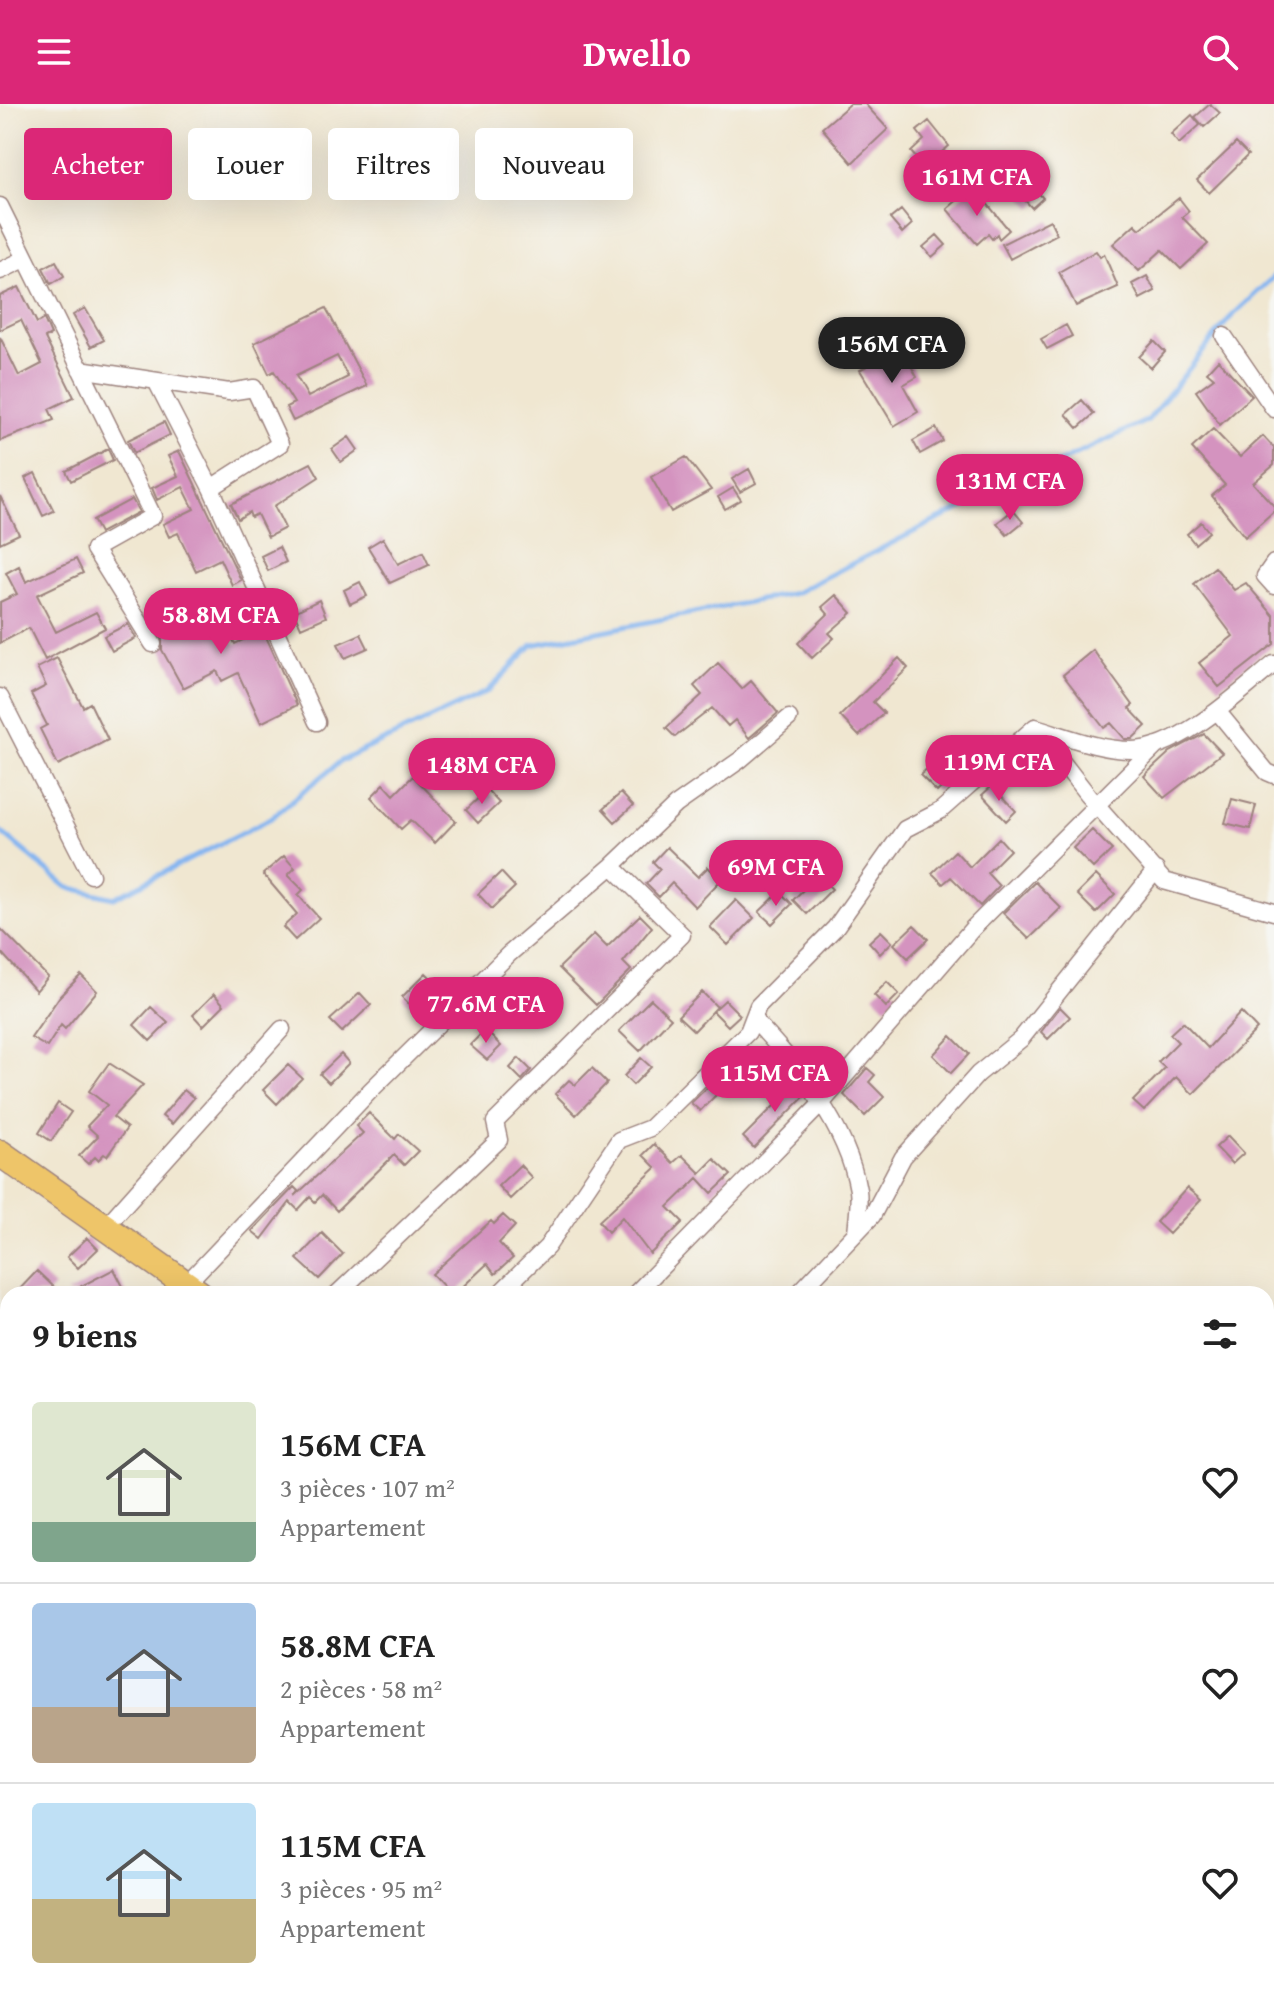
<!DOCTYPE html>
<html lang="fr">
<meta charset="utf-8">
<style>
:root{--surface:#fff;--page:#f2f2f2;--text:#222;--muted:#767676;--line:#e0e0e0;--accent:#db2777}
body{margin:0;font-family:"Gentium Book Plus",serif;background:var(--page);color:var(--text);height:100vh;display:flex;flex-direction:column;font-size:30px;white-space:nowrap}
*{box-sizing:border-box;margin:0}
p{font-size:26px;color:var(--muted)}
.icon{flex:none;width:44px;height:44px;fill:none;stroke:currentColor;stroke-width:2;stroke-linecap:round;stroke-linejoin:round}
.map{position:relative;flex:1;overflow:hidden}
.details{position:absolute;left:0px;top:1182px;width:1274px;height:712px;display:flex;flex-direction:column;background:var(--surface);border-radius:24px 24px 0 0;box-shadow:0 8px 32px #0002}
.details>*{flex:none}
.banner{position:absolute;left:24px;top:24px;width:800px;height:72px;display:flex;gap:16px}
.price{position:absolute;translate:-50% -68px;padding:0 18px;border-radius:28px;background:var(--accent);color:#fff;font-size:26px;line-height:52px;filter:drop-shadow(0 2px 4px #0008)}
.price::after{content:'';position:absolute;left:50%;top:48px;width:24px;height:18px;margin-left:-12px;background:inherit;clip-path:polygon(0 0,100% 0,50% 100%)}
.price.current{background:#222;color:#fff}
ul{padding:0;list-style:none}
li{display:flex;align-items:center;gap:24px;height:200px;padding:0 32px}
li+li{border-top:2px solid var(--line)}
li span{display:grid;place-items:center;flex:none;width:224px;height:160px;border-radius:8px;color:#555}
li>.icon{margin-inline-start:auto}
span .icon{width:96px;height:96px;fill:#fffc;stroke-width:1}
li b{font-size:34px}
h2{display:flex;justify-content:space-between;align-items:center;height:96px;padding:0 32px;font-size:34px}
.tag{padding:0 28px;border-radius:8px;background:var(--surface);box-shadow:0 8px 32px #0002;font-size:28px;line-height:72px}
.tag.current{background:var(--accent);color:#fff}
header{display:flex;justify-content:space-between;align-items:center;height:104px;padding:0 32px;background:var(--accent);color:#fff;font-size:36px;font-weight:700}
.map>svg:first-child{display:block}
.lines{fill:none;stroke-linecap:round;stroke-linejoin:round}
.stream{stroke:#85b5f0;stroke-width:5}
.building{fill:#d493bf;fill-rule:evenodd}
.street-casing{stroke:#9d837e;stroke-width:19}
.secondary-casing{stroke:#9d837e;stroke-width:27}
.primary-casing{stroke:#9d837e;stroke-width:29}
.street{stroke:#fff;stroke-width:16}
.secondary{stroke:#f8e8c3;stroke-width:24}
.primary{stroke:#eec569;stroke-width:26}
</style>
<header><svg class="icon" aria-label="menu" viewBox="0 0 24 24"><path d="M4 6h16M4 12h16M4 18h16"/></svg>Dwello<svg class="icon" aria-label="search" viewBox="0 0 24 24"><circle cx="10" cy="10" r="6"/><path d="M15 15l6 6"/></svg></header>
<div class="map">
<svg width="1274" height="1894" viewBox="0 0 1274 1894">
<rect width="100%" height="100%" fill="#f6f6f2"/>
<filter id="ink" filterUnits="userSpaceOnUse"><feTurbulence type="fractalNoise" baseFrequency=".0125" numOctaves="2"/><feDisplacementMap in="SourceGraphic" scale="16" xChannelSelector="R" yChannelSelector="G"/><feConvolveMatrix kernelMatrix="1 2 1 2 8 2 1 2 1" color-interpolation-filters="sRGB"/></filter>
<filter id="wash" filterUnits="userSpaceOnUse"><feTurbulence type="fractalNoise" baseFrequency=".006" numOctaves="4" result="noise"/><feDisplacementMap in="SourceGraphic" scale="32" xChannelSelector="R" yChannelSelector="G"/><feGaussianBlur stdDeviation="1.8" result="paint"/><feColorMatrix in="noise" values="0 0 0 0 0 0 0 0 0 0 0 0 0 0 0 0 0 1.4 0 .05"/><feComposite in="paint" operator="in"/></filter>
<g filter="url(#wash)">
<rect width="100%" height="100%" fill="#f0e7d1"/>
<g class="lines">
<path class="stream" d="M0,727L67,783L114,794L271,714L341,657L488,587L532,541L795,489L935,417L1148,316L1229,215L1274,172"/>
</g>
<g id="blocks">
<path class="building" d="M850,0H865L888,25L852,59L822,24Z
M1210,0L1220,9L1204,23L1195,13Z
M1192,11L1200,21L1179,40L1171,30Z
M929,17L949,42L924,63L911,48L924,36L917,27Z
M1236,39L1248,51L1209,89L1197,76Z
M991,61L1001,72L990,82L980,71Z
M399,64L411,74L402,85L389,76Z
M1033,83L1043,94L1032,104L1022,93Z
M969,86L982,101L986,98L1009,126L999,135L997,130L992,135L988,130L977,140L947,105Z
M1179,94L1189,107L1182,113L1208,140L1181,165L1162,146L1139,167L1113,140L1135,120L1140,125Z
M901,106L912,120L902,129L890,115Z
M1050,116L1057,130L1010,155L1002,140Z
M937,131L946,141L932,153L923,143Z
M1096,147L1100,153L1104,150L1118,183L1076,202L1059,168Z
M56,157L64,172L51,180L43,164Z
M1147,172L1155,187L1140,195L1132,180Z
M19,183L37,219L44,215L51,231L45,234L74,293L49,305L54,316L0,337V233L19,272L42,260L21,216L0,226V192Z
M85,204L104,236L91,243L73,211Z
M326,204L367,282L293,317L286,303L294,299L274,267L269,270L254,239ZM337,252L348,273L308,293L296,272Z
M1066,221L1072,232L1047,245L1041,235Z
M1154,237L1165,248L1151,264L1139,253Z
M901,243L917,273L903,281L918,308L894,322L860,266Z
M1218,256L1252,292L1220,321L1196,287L1214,274L1207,268Z
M1082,296L1094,310L1078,324L1066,310Z
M164,318L170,331L134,349L128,336Z
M936,324L943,337L920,350L913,337Z
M1213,325L1240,353L1263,332L1274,344V361L1253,379L1274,402V407L1245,433L1212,392L1225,381L1192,344Z
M349,333L358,346L341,358L332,345Z
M108,345L113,356L71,377L66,367Z
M179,347L241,476L232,481L220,455L196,467L178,429L169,433L163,420L194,405L183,383L157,396L152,384L178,372L168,352Z
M686,353L711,386L671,408L651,373Z
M311,359L319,373L274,402L285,424L268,433L257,410L251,413L249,408L238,415L231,400Z
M749,365L756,379L740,388L732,375Z
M35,369L54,407L43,412L25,374Z
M733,384L741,396L725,405L718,393Z
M0,392L19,430L0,439Z
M132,395L139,408L100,429L93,416Z
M1013,406L1023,418L1007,431L997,419Z
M1201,418L1209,428L1195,440L1187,430Z
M383,434L398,460L423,448L429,461L390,479L368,443Z
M279,443L286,458L268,467L261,452Z
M76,455L83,469L37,491L56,528L96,508L105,524L45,556L29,524L0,539V498L17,490L6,469L19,462L26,478Z
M1215,463L1234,486L1246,479L1274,512V540L1219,583L1199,559L1233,532L1194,480Z
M360,478L367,492L350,500L344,486Z
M194,488L211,520L223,517L235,540L263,526L297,601L261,619L238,569L222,577L217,567L183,584L162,546V534L148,511Z
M836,491L852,509L829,529L834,534L812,554L798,539L828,510L822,503Z
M319,496L326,513L301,524L294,508Z
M128,520L136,534L112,547L104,532Z
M361,530L368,544L345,554L338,540Z
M1093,546L1133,601L1129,604L1146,622L1132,635H1125L1111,619L1104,624L1063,571Z
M57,554L83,603L90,599L108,636L58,661L40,625L47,621L31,590L46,582L37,564Z
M899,554L908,564L873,598L884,609L859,632L840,612Z
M718,559L742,585L751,577L778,609L749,634L735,616L728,622L712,604L675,633L666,624L702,591L694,582Z
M1204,630L1222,649L1164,694L1144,672L1170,648Z
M959,645L970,656L937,688L920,671L940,653L944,658Z
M413,672L456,717L435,739L411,716L401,725L371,693L384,680L394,691Z
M992,682L1016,707L1006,717L982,691Z
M487,686L499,699L478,719L466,706Z
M621,689L633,702L615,718L603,705Z
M1232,695L1256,701L1250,725L1225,719Z
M1092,726L1112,746L1093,764L1073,744Z
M999,734L1010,746L987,769L999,782L980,802L951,773L943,780L932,769L955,747L970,763Z
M667,743L698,773L708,763L721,776L695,803L672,779L659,793L646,780L660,765L653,758Z
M284,752L295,764L288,771L303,786L298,791L319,814L295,836L283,823L297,810L263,770Z
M501,768L515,783L492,805L478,790Z
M818,771L832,785L807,810L793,796Z
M1096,771L1115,790L1096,809L1077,790Z
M1035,778L1061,804L1029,835L1003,809Z
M780,788L792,800L772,820L759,808Z
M736,796L754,814L728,841L710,823Z
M640,811L652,823L623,858L631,866L596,901L559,864L594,830L607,843Z
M914,821L928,835L908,854L894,840Z
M0,824L48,873L36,887L0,847Z
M881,827L892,838L880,850L869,838Z
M426,869L441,884L417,908L402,893Z
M81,871L97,887L65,925L61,921L47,943L31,934L60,892Z
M887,878L899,890L886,903L874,891Z
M702,888L717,903L694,927L678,912Z
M360,889L371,901L342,928L330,916Z
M214,890L224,901L203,922L193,911Z
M651,895L671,914L640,947L619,927Z
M725,896L740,911L728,922L713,907Z
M151,903L168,919L150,937L134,921Z
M1060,903L1070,913L1048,935L1041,928Z
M1241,908L1257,925L1193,990L1176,973L1144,1007L1133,997L1165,964L1158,958L1178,938L1170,930L1183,918L1208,944Z
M485,926L501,942L487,956L470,941Z
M951,932L969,950L951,969L933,951Z
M341,950L349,959L329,979L320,970Z
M519,954L531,966L522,976L510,964Z
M641,954L651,963L633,981L624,972Z
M109,959L143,981L113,1013L127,1024L107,1052L104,1050L98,1056L95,1053L88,1060L79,1052L98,1032L87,1022L107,1001L89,987Z
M288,961L302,974L277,1000L263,986Z
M592,964L607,979L576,1011L555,990L569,976L575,981Z
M867,964L875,971L869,978L884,993L865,1012L844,991Z
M717,974L725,982L700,1007L691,999Z
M791,976L804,993L754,1044L743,1033L782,994L777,990Z
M184,986L194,994L172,1020L162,1012Z
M58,999L71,1008L51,1037L39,1029Z
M369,1009L395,1035L399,1030L418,1047L404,1061L394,1051L337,1107L322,1091L315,1098L310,1093L298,1106L290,1098L262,1135L252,1127L294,1083L298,1087L295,1092L363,1029L356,1022Z
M1228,1032L1244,1049L1232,1060L1216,1043Z
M654,1040L673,1059L682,1051L700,1069L714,1055L731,1071L712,1089L698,1074L668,1103L683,1118L650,1150L622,1113L608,1128L599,1117L656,1064L643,1051Z
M520,1061L532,1074L510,1095L498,1082Z
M1187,1084L1201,1096L1169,1130L1156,1118Z
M503,1111L515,1122L499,1139L513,1154L495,1170L487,1160L455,1190H451L432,1170L491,1117L494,1120Z
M322,1129L343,1150L319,1175L297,1155Z
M87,1134L98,1145L78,1164L67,1153Z
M114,1165L127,1190H66Z
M37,1167L54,1183L47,1190H15Z"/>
</g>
</g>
<g filter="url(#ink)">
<use href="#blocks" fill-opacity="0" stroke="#9d837e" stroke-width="2"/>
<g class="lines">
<g class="street-casing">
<path id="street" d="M0,102L153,412L94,445L153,540
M0,167L25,155
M1224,232L1274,305
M80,265L229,288L254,284L280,340L211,384L317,618
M156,277L211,384
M1274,459L1265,472L1274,482
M0,593L91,771
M1218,608L1267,668L1274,671
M1035,623L1087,690L1164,777L1274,808
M753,915C797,961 847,1022 858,1086C860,1100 857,1115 856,1129
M105,1123L282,925
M186,1180L370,987L509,850L612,762L676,701L740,656L789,614
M337,1190L499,1036L495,1018L682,831L612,762
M499,1190L547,1143L619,1036L650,1024L748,928L758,902L835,824L905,725L940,707L1035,623C1066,632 1099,646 1132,646C1179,646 1239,589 1274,560
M635,1190L820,1001L973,824L1157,641
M798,1190L872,1112L903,1053L978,970L1021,935L1156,766
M1266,1224L1274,1222
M0,1382L8,1375
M1266,1673L1274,1667
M21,1894L31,1886
M1042,1894L1049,1886"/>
</g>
<g class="secondary-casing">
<path id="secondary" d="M0,1318L8,1325
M433,1886L435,1894"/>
</g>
<g class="primary-casing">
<path id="primary" d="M0,1049L200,1190
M801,1886L807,1894"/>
</g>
<use href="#street" class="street"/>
<use href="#secondary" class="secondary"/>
<use href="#primary" class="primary"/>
</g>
</g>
</svg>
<b class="price" style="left:977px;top:114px">161M CFA</b>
<b class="price current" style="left:892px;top:281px">156M CFA</b>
<b class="price" style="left:1010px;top:418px">131M CFA</b>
<b class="price" style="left:221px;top:552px">58.8M CFA</b>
<b class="price" style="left:999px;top:699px">119M CFA</b>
<b class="price" style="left:482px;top:702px">148M CFA</b>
<b class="price" style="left:776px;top:804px">69M CFA</b>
<b class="price" style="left:486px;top:941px">77.6M CFA</b>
<b class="price" style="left:775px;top:1010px">115M CFA</b>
<div class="banner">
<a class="tag current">Acheter</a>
<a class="tag">Louer</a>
<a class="tag">Filtres</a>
<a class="tag">Nouveau</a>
</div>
<section class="details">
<h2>9 biens<svg class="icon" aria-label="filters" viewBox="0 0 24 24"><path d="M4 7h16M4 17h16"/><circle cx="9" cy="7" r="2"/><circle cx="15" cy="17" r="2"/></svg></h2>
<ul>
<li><span style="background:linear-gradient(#dfe7d0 75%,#7fa58c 0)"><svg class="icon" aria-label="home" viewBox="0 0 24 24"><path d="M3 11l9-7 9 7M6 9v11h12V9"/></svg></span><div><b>156M CFA</b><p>3 pièces · 107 m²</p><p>Appartement</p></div><svg class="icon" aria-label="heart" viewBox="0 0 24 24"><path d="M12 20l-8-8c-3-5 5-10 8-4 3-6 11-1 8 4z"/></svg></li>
<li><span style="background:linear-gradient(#a9c7e8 65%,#b9a48a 0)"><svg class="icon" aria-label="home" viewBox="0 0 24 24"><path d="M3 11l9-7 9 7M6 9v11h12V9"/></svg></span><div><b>58.8M CFA</b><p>2 pièces · 58 m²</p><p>Appartement</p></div><svg class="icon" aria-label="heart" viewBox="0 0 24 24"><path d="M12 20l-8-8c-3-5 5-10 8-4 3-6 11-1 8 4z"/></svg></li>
<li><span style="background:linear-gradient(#bfe0f5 60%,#c2b280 0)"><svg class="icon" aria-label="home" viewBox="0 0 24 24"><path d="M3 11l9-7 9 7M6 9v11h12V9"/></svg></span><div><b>115M CFA</b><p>3 pièces · 95 m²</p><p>Appartement</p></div><svg class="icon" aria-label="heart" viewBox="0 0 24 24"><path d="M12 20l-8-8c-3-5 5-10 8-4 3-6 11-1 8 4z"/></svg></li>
</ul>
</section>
</div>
